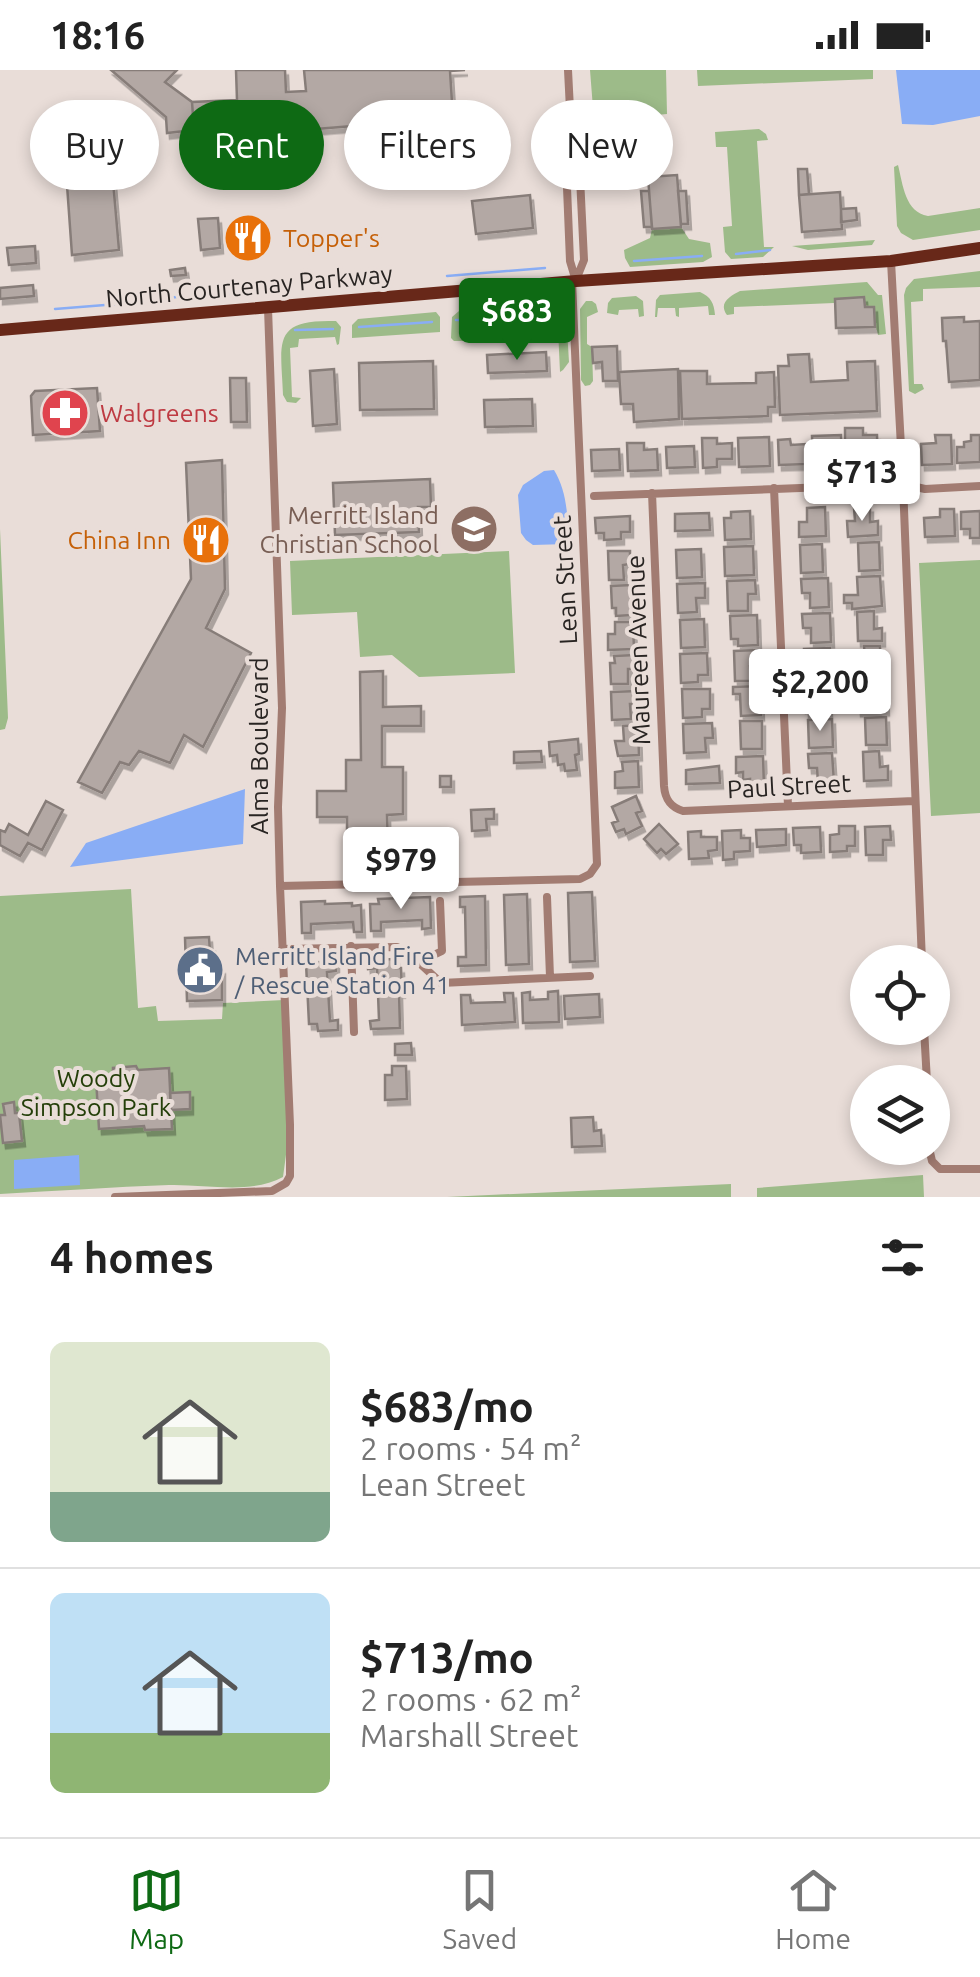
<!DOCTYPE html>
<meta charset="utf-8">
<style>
:root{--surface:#fff;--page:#f6f6f6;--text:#222;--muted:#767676;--line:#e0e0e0;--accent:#0e6a14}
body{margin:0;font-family:Ubuntu,sans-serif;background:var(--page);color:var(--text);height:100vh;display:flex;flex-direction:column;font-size:38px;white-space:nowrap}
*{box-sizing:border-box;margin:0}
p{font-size:32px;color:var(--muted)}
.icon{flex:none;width:55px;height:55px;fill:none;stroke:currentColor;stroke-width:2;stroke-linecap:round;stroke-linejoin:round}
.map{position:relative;height:1127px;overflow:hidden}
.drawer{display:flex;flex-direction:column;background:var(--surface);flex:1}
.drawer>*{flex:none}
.top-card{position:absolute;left:30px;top:30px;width:920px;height:90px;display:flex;gap:20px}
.controls{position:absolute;left:850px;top:875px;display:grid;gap:20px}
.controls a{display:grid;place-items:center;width:100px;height:100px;border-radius:50%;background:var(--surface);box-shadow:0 5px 15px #0003;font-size:50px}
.price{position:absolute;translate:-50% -85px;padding:0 22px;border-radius:10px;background:#fff;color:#222;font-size:32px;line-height:65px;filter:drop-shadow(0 2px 5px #0008)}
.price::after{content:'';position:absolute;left:50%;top:60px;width:30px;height:22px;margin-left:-15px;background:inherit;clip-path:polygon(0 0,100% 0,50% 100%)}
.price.on{background:var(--accent);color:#fff}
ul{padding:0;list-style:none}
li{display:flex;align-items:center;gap:30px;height:250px;padding:0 50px}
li+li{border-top:2px solid var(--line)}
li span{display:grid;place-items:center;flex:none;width:280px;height:200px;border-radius:15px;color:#555}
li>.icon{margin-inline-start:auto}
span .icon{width:120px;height:120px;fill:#fffc;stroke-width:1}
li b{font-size:42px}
h2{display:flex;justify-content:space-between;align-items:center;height:120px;padding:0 50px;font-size:42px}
.chip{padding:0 35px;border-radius:45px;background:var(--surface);box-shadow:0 5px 15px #0003;font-size:35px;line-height:90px}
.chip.on{background:var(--accent);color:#fff}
.status{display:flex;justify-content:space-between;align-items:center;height:70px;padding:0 50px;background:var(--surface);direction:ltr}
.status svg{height:28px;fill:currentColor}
.tabs{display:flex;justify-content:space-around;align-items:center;height:140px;border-top:2px solid var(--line);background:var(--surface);font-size:28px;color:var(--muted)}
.tabs a{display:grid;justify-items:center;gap:5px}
.tabs .on{color:var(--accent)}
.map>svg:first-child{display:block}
.green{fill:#9dbb89}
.water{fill:#89adf5}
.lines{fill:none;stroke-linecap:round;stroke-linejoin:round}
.stream{stroke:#89adf5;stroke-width:2.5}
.building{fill:#b3a8a4;stroke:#877d79;stroke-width:2.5;filter:url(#shadow)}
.street{stroke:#a27c72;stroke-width:8}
.primary{stroke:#682819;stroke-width:12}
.labels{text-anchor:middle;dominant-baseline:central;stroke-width:8;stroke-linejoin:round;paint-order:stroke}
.food-label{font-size:25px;fill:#c56008;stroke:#e9ddd8;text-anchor:start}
.street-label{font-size:25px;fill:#282422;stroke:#e9ddd8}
.health-label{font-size:25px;fill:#be3a42;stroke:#e9ddd8;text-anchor:start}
.education-label{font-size:25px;fill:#785e54;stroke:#e9ddd8;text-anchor:end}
.service-label{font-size:25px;fill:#4e5e75;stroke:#e9ddd8;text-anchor:start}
.park-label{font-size:25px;fill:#243f09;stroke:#e9ddd8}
</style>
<div class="status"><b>18:16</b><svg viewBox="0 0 49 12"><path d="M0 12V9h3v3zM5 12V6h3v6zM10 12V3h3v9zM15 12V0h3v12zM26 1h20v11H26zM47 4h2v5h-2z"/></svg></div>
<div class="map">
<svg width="980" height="1127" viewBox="0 0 980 1127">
<defs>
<filter id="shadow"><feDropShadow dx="3" dy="5.5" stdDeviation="0" flood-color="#0004"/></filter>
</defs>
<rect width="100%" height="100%" fill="#e9ddd8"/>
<path class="green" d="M590,0H666L667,44L594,51Z
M697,0H873V9L698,16Z
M759,59L766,64L768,70L757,71L764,177H774L763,187L731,189L725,182L723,157L732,156L727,77H716L715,62Z
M898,95C903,115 905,142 928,146L980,138V160L913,170L901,163L897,156L894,97Z
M681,157L689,169L710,173L712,187L703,192L630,197L625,188L624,180L650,168L652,159Z
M875,170L872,175L808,180L792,176Z
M980,201V217L923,219V231L911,232L914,314H922L924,319L915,324L909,321L904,225L906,218L914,209Z
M867,212L878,225H882L886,264L878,265C876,252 866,242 864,227L835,229L834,233L734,237V244L727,245C718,233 730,226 740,221Z
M700,222C711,227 714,233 715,245H709L708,236L679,238V247L676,246L675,238H658L657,247H655L656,230L660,225Z
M636,226L643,231L644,246L639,247L638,239L619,240L618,245L607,243L608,233L612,228Z
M586,231H592L596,234L598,242L587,247V274L592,277L593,311L590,315L585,316L581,310L580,239Z
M554,233L566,243L569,292L563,300L560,302L558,259L537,260V271H534L533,261L515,262L514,253L491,255V265L489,266L485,253L493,238Z
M459,241H463L471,247L474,271H454L451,268L452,247Z
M436,242L440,247V262L352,268V255L358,249Z
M336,251L341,257L339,274L337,275L335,267L299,269L298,277L290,278L292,327L301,328L296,333L287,332L283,325C281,272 271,249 336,251Z
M0,459L8,648L5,659L0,660Z
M509,481L515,603L419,607L392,585L360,587L357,542L292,545L290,491Z
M980,490V743L931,746L919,493Z
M131,819L138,938L156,936L158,951L222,949L223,933L284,930L290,1055L283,1107C250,1125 206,1114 169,1115C113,1117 56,1121 0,1124V826Z
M923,1105L924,1127H757V1118Z
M731,1114V1127H447Z"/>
<path class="water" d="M896,0H980V46L933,55L902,54Z
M554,400C567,421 569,450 567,474L533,475L526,470L521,463L518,425L523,415L544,401Z
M245,719L243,774L70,797L86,773Z
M79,1085L80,1115L14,1119V1090Z"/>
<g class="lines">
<path class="stream" d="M736,184L770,180
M634,191L702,186
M447,206L545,198
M161,228L230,224
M55,239L130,233
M494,248L558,242
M456,250H460
M359,257L432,252
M295,260L333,259"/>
</g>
<path class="building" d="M111,0H177L165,12L192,32L194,60L167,63L166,47Z
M236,0H285L286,22L306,21L304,0H465L450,1L453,48L241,65L239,57L194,60L192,32L237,30Z
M798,99H807L809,124L799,125Z
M677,105L681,157L652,159L648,107Z
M113,111L119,180L72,185L67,115Z
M641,121H649L652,157H644Z
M678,121H686L688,154H681Z
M840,122L842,159L802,162L799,125Z
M530,125L533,158L476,164L472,131Z
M856,138L857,150L841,152V139Z
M218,148L220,178L201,180L198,149Z
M250,158L252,176L245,177L243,159Z
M35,176L36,193L9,195L7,178Z
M185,198L186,205L171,206L170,200Z
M33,215L34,226L0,229V218Z
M864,227L865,237H874L875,257L836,258L835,229Z
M964,247V252L980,251V310L949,312L946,271H943L942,248Z
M617,276L618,311H603L602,292L593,293L592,277Z
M546,282L547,301L488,303L487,285Z
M809,284L811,312L848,310L847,292L875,291L877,341L780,345L778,296H789L788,285Z
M433,291L434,339L360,340L359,293Z
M334,299L337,354L313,356L310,301Z
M678,299L679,349L634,352L633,334H621L619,302Z
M680,301H707V314L756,313V303L774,302L775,337H768V346L682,349Z
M230,308H246L247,352H231Z
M97,318L100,361L33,365L31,326L35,321Z
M532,329L533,356L485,357L484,330Z
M845,358H863V365H877L878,392L845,393Z
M841,365L842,392L813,393L812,366Z
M935,365H951L952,394L922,395L921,374L936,373Z
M971,365H980V392L957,393V377H964V372L971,371Z
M769,367L770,396L739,397L738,368Z
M702,368H717V374L732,373V389H717V397L703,398Z
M790,369L791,375L806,374L807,394L779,395L778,370Z
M627,373H644V380L657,379L658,400L628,401Z
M694,376L695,397L667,398L666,377Z
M619,379L620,400L592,401L591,380Z
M222,390L225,519L206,558L251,583L203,677L184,665L170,693L139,681L129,695L120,692L102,723L78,712L191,509L186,393Z
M430,409L431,437H418L419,462L335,465L333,413Z
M825,437L826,466L799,467V452H807V438Z
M870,437V452L878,451V465L848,467L847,451H855L854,438Z
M940,439H954L955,466L925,467L924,448L940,447Z
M750,441L751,469L725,470L724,448H731V442Z
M980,441V468H970V459H961V442Z
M709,443L710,460L675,461V444Z
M630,446V462H621V469L604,470V463H596L595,448Z
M879,472L880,500L859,501L858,473Z
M822,474L823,502L801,503L800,475Z
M753,476L754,505L725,506L724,477Z
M701,479L702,507L677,508L676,480Z
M608,481H630V494L623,495L624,510H609Z
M880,506L882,536L852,539V533H844V525H858L857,507Z
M828,508L829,537L810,538V523H802L801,509Z
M755,510L756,524H748V541H728L727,511Z
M705,513V528H696L697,542L678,543L677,514Z
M631,515L632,545L616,546V538H612L611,516Z
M874,541V559L882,558V571H858L857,542Z
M830,543L831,572L811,573V558H803L802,544Z
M757,545L758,575L738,576V569H731L730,546Z
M704,549L705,577L681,578L680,550Z
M615,552H633L634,579L608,580V564H615Z
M864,576H880L881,605L858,606L857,591H865Z
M830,578L831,607L805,608L804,579Z
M758,580L759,595L750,596L751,611H735L734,581Z
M707,583L708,605H698V612L681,613L680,584Z
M635,585L636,599H628V614H611L610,593H615L614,586Z
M383,601V637L421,636V656H382V697H403V744L387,745L388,777L347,778V747H317V721H346V690H361L360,602Z
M864,611H885L886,640L858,641L857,623H865Z
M828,613L829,642L806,643L805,614Z
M760,616L761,645L741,646L740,624H733V617Z
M682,619H710V639H702V647L683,648Z
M637,621L638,634H630L631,649L612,650L611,622Z
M886,647L887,675H866L865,648Z
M832,649L833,677L809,678L808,650Z
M740,651H762V679H741Z
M712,653L713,668H705L706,682L684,683L683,654Z
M638,655L639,685L618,686L615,671H624L623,656Z
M578,669L579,684L575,685L577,700L565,701L564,694L558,695L557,685L550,686L549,672Z
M541,681L542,692L514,693V682Z
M879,681L880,697L888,696V710L864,711L863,682Z
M832,683L834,712L818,713L817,698H809L808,684Z
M763,686L764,716H750V709L743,710V702L736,703V687Z
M638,691L639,717L615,718V702L623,701L622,692Z
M719,696L720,713L686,714V700Z
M440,706H451V717H440Z
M636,726L642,741L636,743L642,756L626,764L624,759L616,762L612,753L618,751L612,737Z
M46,731L63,740L42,780L28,773L20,786L0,775V760L5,762L9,754L28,765Z
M494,739V749H486L487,760L472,761L471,740Z
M659,754L678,774L666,784L661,779L657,783L644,769Z
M839,756H855V776H847V781L830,782V765L839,764Z
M890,756L891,770H883V785H866L865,757Z
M820,757L821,782L801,783V775H794L793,758Z
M786,759V775L757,777L756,760Z
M741,760V768H750V781L734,782V789L723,790L722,761Z
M701,761V767H717V780L708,781L709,788L689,789L688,762Z
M592,822L595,891L570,892L568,823Z
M527,824L529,894L506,895L504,825Z
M485,826L486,895L458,896V887H466L465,837H460V827Z
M430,827L431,858L422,859V850L381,852V861H371L370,834H379L378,829Z
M325,831V834L352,833V836L361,835L362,862H354L353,852L311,854V863H302L301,832Z
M209,867L210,882H215V900L222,899V930L187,931L185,868Z
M396,889V898H401L402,922H399L400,958L371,959L370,951L379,950L377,898L368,899L367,890Z
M336,891V901L327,902L330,951L338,950V960L318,961L317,954H309L306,893Z
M558,921L559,952L523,953L522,923L530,922V930L548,929V922Z
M504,923H513L515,952L462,955L461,925H470L471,933L505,932Z
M599,924L600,947L565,949L564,926Z
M411,973L412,985H395V974Z
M136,996L138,1000L169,998L172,1059L145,1060L144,1056L99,1059L96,1008H113V998Z
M392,996H406L407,1029L385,1030V1005H392Z
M190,1022V1039L171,1040L170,1023Z
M14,1032L15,1043H19L22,1071L3,1073L0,1045H5L3,1034Z
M593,1047L594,1061L601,1060L602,1076L572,1077L571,1048Z"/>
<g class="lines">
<path class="street" d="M568,0L571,59L565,68L570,191L576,211
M571,59L578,66L584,190L576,210
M891,191L903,414L922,892
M774,418L788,736
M652,423L664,716C665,729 670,737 683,741L914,731
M594,426L903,414L925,419L980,416
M280,816L580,809L590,804L597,794L572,211
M547,827L550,907
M351,876L354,962
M282,879L397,877L413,887L441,913L590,906
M419,892L442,881L440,831
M924,958L927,1012
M929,1078L932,1091L940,1099H980
M115,1127L272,1121L286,1113L290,1106V1055L280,816L278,737L282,638L268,238"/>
<path class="primary" d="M0,260L576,211L891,191L980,178"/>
</g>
<defs>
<g id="restaurant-disc" transform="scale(2.5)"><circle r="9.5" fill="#e8710a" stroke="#e9ddd8"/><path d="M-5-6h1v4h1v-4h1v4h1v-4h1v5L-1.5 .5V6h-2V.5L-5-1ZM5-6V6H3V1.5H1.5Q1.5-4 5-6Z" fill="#fff"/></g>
<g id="pharmacy-disc" transform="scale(2.5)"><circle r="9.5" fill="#e0444e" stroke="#e9ddd8"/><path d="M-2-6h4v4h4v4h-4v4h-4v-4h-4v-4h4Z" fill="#fff"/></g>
<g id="school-disc" transform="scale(2.5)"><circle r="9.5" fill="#8d6e63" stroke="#e9ddd8"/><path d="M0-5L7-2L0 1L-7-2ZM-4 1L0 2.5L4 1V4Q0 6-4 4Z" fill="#fff"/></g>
<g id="civic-disc" transform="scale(2.5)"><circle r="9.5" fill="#5c6f8a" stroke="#e9ddd8"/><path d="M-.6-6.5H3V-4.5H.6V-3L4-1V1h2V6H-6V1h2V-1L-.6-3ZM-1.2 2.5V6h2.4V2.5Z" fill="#fff"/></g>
</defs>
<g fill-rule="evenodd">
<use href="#restaurant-disc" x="248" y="168"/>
<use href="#pharmacy-disc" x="65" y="343"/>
<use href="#school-disc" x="474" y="459"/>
<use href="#restaurant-disc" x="206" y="470"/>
<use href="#civic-disc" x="200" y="900"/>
</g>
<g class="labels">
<g class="food-label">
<text x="283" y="168">Topper's</text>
<text x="171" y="470" text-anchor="end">China Inn</text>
</g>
<g class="street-label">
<text transform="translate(249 216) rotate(-5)">North Courtenay Parkway</text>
<text transform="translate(565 510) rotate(-93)">Lean Street</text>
<text transform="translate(638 580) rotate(-92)">Maureen Avenue</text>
<text transform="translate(259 676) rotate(-90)">Alma Boulevard</text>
<text transform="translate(789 716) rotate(-3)">Paul Street</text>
</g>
<g class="health-label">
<text x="100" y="343">Walgreens</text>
</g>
<g class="education-label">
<text x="439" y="445">Merritt Island<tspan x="439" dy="29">Christian School</tspan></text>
</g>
<g class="service-label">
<text x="235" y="886">Merritt Island Fire<tspan x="235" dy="29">/ Rescue Station 41</tspan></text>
</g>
<g class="park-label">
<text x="96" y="1008">Woody<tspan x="96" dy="29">Simpson Park</tspan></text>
</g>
</g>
</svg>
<div class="controls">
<a><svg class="icon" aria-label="locate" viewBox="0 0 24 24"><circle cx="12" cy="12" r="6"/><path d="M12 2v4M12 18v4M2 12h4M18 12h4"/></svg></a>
<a><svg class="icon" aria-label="layers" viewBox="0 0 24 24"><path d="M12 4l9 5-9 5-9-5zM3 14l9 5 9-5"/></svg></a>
</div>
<b class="price on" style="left:517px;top:293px">$683</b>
<b class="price" style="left:862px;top:454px">$713</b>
<b class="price" style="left:820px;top:664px">$2,200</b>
<b class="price" style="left:401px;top:842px">$979</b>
<div class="top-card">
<a class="chip">Buy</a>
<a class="chip on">Rent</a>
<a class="chip">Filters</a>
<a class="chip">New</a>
</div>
</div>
<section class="drawer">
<h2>4 homes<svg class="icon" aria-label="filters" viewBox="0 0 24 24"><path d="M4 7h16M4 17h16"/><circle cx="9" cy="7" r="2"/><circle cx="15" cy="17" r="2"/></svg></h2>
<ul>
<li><span style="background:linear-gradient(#dfe7d0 75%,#7fa58c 0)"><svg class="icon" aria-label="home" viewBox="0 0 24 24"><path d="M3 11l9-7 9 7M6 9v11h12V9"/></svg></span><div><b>$683/mo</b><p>2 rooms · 54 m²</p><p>Lean Street</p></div></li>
<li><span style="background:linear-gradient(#bfe0f5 70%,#8fb573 0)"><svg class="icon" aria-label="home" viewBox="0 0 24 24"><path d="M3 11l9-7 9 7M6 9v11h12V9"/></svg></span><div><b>$713/mo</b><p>2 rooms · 62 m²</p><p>Marshall Street</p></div></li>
</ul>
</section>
<nav class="tabs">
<a class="on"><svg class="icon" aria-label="map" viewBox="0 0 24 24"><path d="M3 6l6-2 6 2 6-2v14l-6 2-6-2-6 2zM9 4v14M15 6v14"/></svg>Map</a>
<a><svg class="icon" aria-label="saved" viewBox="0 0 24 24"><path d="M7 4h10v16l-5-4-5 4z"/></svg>Saved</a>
<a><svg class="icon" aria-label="home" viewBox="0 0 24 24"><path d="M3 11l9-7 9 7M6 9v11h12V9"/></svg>Home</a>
</nav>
